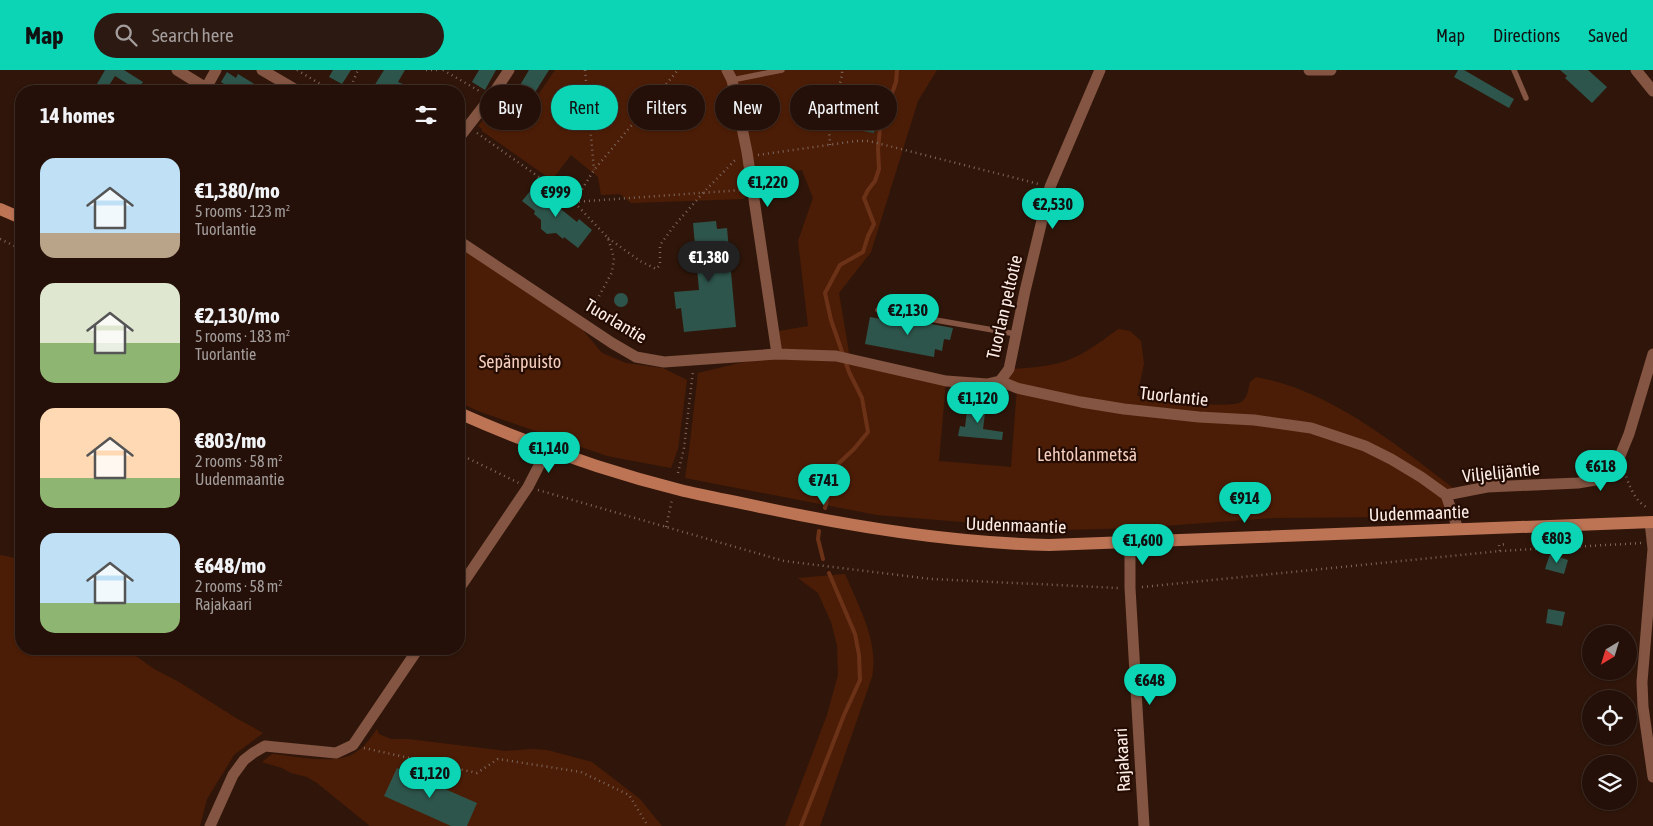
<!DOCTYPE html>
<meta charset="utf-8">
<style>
:root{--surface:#241008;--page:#2c1912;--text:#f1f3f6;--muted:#a39d9c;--line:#413029;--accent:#0bd5b5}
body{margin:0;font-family:"Asap Condensed",sans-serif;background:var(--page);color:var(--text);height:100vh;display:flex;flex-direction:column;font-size:19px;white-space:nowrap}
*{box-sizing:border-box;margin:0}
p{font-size:16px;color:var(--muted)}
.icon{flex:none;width:28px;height:28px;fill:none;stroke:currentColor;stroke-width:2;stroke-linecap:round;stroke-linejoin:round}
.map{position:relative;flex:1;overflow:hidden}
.details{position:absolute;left:15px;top:15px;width:450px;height:570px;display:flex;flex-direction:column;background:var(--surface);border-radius:20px;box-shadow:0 1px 4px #0004,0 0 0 1px var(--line)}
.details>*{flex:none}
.hud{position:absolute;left:480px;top:15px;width:475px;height:45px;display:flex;gap:10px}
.needle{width:32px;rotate:218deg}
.buttons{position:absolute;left:1582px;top:555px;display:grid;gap:10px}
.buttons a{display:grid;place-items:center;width:55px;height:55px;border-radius:50%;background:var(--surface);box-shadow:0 1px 4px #0004,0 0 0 1px var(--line);font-size:25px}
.price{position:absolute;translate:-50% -42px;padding:0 11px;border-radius:18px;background:var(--accent);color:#111;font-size:16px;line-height:32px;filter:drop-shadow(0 1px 2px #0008)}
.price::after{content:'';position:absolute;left:50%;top:30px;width:15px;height:11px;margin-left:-8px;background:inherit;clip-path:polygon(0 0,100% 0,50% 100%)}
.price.current{background:#222;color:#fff}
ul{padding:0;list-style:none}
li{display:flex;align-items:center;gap:15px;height:125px;padding:0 25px}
li span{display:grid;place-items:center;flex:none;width:140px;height:100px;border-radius:15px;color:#555}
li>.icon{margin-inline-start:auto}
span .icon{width:60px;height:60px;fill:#fffc;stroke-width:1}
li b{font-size:21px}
h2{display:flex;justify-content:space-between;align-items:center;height:60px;padding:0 25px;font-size:21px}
.tag{padding:0 18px;border-radius:22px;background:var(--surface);box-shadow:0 1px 4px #0004,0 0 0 1px var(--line);font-size:18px;line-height:45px}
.tag.current{background:var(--accent);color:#111}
header{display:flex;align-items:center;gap:30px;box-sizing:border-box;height:70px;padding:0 25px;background:var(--accent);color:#111}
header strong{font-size:24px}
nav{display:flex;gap:28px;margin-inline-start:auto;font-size:18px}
.search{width:350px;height:45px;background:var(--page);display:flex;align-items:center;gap:12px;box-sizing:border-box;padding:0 18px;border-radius:28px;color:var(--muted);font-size:19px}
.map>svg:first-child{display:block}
.green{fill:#4c1d06}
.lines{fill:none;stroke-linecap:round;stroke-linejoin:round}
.stream{stroke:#6c3218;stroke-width:4}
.building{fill:#2e554b}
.path{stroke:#7d675d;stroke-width:2.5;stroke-dasharray:1 4;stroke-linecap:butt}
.service{stroke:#835542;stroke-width:5.5}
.minor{stroke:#835542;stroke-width:11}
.secondary{stroke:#bd7455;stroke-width:12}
.labels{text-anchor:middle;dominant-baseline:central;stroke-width:4.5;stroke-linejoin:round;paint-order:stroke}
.street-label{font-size:18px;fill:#fdede7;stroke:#250c03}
.park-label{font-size:18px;fill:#f4cebe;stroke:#250c03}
</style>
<header>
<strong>Map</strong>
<div class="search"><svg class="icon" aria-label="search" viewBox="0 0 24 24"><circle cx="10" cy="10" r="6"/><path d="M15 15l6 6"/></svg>Search here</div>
<nav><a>Map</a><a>Directions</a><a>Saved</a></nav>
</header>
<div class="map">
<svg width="1653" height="756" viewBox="0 0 1653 756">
<rect width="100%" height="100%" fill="#30160a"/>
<path class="green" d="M555,0H937L918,31L871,182L839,223L850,289L946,311L939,391L1011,397L1017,318L1000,311L1009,299C1062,297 1076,291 1118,259L1130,261L1141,271L1144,294L1137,326C1155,328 1228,340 1241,332C1248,328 1248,320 1250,312L1256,307C1335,322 1398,377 1460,423L1447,425L1454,449L1387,447L1273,448L1136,458L1062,460L877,445L685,408L689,381L698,303L776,284L773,262L808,256L798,171L813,128L802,100L750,107L751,119L744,129L631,133L620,124L601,125L598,107L571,85L552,110L482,61V59L478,56L499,29L525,44Z
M459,176L581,258L602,283L626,293L663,298L687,310L678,379L671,398L607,386L478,341L459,332Z
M0,485L21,489V579H126L154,599L179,612L236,648L263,663L234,685L207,729L200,756H0Z
M845,504C859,537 879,572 872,607L820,756H785L827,645L838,605L837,575L831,552L818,523L798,508Z
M377,659L379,664L391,669H408L506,681L532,679L547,680L592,692L640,729L662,756H370L317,713L307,707L291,703L282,698L262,692L272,684C294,686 334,695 353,684C364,678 370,669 377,659Z"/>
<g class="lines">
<path class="stream" d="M825,438L831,413L838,394L854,379L868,362L862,328L849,302L831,250L825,223L840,195L863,182L868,166L874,154L864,128L868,120L875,111L879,99L878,79L880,57L896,12L897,0
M819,461L818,469L823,489
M801,756L844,645L860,610L859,585L855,564L829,503"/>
</g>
<path class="building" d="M105,0H124L143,12L137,20L115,6L106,20L97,14Z
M333,0H351L342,14L329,7Z
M384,0H405L398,12L403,14L399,21H371Z
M479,0H496L485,20L472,12Z
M529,0H549L524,40L510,32Z
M1458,0H1464L1514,29L1509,38L1454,7Z
M1560,0H1588L1607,17L1592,33L1565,8L1567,6Z
M227,2L236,8L238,4L266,21H239L230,18L221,12Z
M859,36L878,40L874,63L847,58L850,41L857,43Z
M536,114L549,125L547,128L577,152L579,149L592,160L578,178L564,167L563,169L556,163L547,164L541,159V150L534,144L535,141L522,131Z
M716,151L717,159L727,158L736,257L684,262L681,238L676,239L674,222L699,220L693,153Z
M614 230a7 7 0 1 1 14 0a7 7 0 1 1-14 0Z
M870,247L897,252L898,248L953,258L950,270L944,269L942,281L935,279L934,287L865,274Z
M968,332L986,335L983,359L1003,362L1002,370L958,366L960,356L965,357Z
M1550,484L1568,490L1564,504L1545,499Z
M1548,539L1565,542L1562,556L1546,553Z
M397,698L477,733L467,756H451L384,726Z"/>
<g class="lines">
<path class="path" d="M297,0L332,21
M426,0H437
M443,0L481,22
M585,0L594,100
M349,21L358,0
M477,63L574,132L608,168L614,188L612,202L589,245
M830,75C830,65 827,52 828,42C830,26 843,16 842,0
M758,85L856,71H869L1039,114
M574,132L742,120
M574,132L594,100L678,0
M608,168L640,191L656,199L660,195V175L674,156L702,124L736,89
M0,169L21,179
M459,384L519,413
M1625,402C1628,414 1636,434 1649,438
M678,403L684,378L693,301
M538,420L784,491L931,509L1119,518
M666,457L672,430
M1500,481L1499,475L1506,474
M1142,517L1500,481L1642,473
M364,678L477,703L498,689L581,702L629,725L648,756"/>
<path class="service" d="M1514,0L1526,28
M732,10L782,0
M459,51L468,57
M878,240L1016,264"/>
<path class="minor" d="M177,0L211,21
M262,0L298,21
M727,0L732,10L747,82L777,284
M1309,0H1331
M1636,0L1653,21
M206,18L216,0
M459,68L493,24L509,0
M459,171L612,273L636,287L664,292L777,284L836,286L946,311L987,314L1000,311L1017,318L1081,332L1124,339L1199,347L1254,350L1311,358L1365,376L1391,389L1421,407L1446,425L1458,459
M1000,311L1009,299L1025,221L1050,117L1100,0
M1446,425L1487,417L1578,413L1595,410L1612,400L1620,386L1629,364L1653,284
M1650,452L1653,479L1642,612L1643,637L1653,707
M1130,472V518L1144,756
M459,519L528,417L548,378
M210,756L233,705L244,690L253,683L265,676L336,683L353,675L418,579"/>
<path class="secondary" d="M0,139L21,148
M459,343C531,375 607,402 684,421C710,427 738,432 765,438C859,458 953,473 1049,475L1653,452"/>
</g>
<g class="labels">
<g class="street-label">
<text transform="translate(1004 237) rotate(-77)">Tuorlan peltotie</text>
<text transform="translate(616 251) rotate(31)">Tuorlantie</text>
<text transform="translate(1174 326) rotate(6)">Tuorlantie</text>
<text transform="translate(1501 402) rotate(-6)">Viljelijäntie</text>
<text transform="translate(1419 443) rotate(-2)">Uudenmaantie</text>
<text transform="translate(1016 455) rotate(2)">Uudenmaantie</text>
<text transform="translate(1122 690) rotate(-93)">Rajakaari</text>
</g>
<g class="park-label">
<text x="520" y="291">Sepänpuisto</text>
<text x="1087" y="384">Lehtolanmetsä</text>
</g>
</g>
</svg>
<div class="buttons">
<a><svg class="needle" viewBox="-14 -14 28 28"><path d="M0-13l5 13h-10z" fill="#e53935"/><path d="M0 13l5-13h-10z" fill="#a39d9c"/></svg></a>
<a><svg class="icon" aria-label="locate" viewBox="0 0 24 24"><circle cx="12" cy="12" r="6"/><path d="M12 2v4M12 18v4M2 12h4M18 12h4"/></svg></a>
<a><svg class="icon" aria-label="layers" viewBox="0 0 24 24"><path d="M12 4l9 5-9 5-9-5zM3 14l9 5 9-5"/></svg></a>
</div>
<b class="price" style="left:768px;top:138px">€1,220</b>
<b class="price" style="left:556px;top:148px">€999</b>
<b class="price" style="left:1053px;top:160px">€2,530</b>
<b class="price current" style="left:709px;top:213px">€1,380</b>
<b class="price" style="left:908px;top:266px">€2,130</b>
<b class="price" style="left:978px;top:354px">€1,120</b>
<b class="price" style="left:549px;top:404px">€1,140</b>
<b class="price" style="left:1601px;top:422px">€618</b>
<b class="price" style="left:824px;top:436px">€741</b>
<b class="price" style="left:1245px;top:454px">€914</b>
<b class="price" style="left:1557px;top:494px">€803</b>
<b class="price" style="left:1143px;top:496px">€1,600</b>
<b class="price" style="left:1150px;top:636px">€648</b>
<b class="price" style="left:430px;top:729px">€1,120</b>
<div class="hud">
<a class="tag">Buy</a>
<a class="tag current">Rent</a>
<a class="tag">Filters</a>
<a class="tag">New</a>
<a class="tag">Apartment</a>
</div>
<section class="details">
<h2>14 homes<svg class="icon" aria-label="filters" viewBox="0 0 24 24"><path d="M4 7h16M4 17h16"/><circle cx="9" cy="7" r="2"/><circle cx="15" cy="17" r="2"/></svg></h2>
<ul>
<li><span style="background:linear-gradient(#bfe0f5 75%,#b9a48a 0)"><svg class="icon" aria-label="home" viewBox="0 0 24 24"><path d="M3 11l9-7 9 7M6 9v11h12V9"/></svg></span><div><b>€1,380/mo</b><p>5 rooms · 123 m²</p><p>Tuorlantie</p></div></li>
<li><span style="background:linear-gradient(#dfe7d0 60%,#8fb573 0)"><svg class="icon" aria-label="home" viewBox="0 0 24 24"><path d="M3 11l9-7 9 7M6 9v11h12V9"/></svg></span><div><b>€2,130/mo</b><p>5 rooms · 183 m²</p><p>Tuorlantie</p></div></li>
<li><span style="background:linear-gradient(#ffd9b3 70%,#8fb573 0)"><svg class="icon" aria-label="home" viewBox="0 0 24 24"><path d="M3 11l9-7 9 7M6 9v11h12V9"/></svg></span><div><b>€803/mo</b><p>2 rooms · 58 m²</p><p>Uudenmaantie</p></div></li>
<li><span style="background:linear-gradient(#bfe0f5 70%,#8fb573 0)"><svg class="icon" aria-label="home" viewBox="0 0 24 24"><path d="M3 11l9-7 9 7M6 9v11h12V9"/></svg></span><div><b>€648/mo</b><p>2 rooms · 58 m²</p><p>Rajakaari</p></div></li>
</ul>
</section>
</div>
